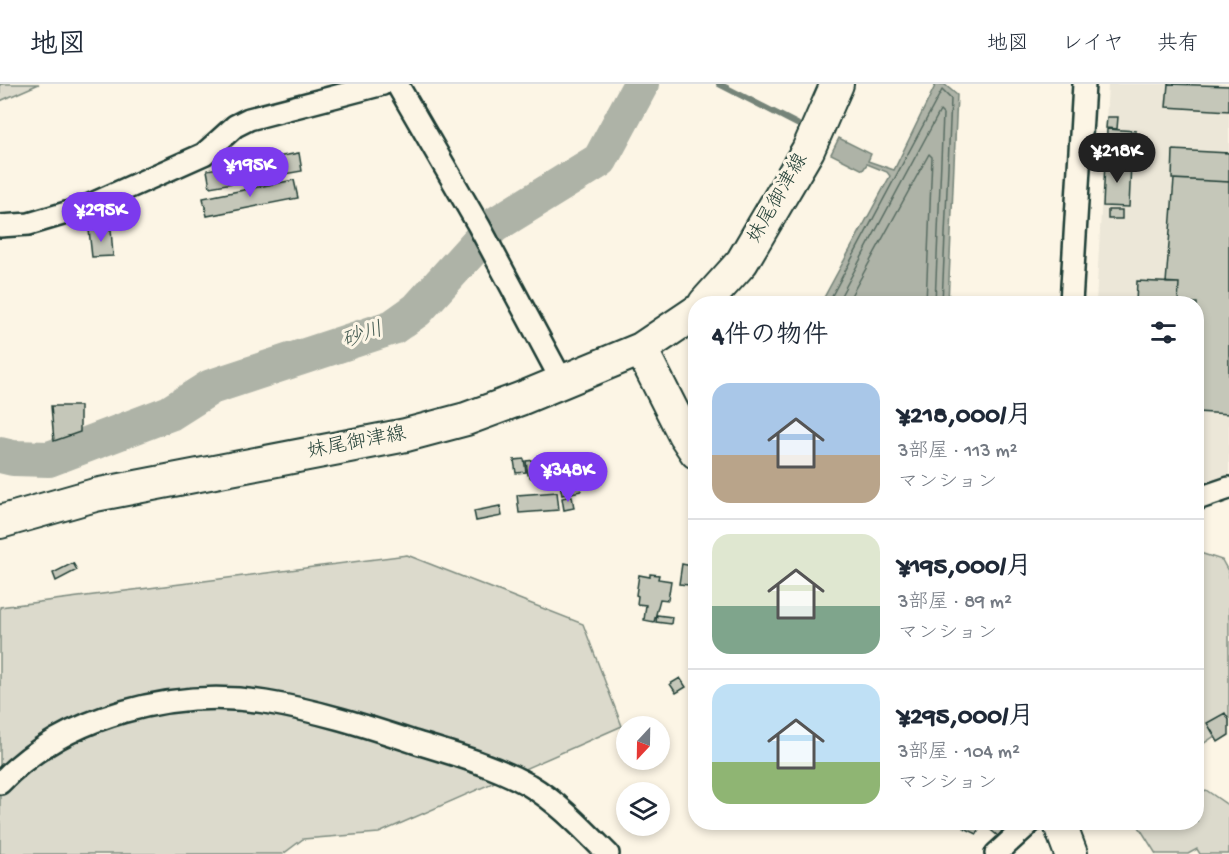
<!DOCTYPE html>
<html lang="ja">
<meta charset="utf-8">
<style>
:root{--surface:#fff;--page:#f2f2f3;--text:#1f2937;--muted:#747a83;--line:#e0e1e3;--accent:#7c3aed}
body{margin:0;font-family:"Gochi Hand","Klee One",sans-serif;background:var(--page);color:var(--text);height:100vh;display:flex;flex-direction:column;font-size:22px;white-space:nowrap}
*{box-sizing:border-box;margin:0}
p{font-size:20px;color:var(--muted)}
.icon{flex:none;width:33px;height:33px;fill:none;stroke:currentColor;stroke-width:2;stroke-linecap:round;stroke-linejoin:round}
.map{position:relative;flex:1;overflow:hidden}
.drawer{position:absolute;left:688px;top:212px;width:516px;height:534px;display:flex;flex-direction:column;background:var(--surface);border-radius:24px;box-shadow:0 3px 9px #0003}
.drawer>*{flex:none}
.needle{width:39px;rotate:202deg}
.controls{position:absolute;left:616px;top:632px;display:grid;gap:12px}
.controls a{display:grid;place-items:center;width:54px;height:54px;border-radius:50%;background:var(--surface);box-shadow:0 3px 9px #0003;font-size:30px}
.price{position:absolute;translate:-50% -51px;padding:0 14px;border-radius:21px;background:var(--accent);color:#fff;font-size:20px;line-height:39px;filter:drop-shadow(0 2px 3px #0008)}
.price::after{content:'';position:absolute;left:50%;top:36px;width:18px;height:14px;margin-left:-9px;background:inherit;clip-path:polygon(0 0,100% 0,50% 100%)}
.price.selected{background:#222;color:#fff}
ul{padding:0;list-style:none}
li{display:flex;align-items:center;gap:18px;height:150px;padding:0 24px}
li+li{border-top:2px solid var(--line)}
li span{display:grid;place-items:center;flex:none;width:168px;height:120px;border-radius:18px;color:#555}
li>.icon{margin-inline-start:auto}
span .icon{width:72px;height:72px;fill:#fffc;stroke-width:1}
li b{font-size:26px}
h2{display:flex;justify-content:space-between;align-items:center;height:72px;padding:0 24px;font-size:26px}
header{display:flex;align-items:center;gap:36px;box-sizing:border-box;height:84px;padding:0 30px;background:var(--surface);border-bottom:2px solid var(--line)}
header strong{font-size:28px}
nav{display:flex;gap:33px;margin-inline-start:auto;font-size:21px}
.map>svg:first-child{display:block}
.built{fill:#ece7d8}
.green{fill:#dcdacc;stroke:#7e8c80;stroke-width:1.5}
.water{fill:#aeb3a7;stroke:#758479;stroke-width:1.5}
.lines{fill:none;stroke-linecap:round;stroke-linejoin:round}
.shore{stroke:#586c62;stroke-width:1.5}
.stream{stroke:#758479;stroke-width:6}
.river{stroke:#aeb3a7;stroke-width:36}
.building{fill:#c5c7b9;stroke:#1f3d34;stroke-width:1.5}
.minor-casing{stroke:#1f3d34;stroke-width:26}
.primary-casing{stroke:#1f3d34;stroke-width:36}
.minor{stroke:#fcf5e5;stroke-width:21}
.primary{stroke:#fcf5e5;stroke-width:32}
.labels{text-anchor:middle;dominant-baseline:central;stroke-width:6;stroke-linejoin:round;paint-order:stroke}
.street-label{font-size:20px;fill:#1f3d34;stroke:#fcf5e5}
.water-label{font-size:21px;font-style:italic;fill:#435a51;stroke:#fcf5e5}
</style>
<header>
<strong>地図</strong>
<nav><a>地図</a><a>レイヤ</a><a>共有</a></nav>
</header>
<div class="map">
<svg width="1229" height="770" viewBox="0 0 1229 770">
<rect width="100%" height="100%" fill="#fcf5e5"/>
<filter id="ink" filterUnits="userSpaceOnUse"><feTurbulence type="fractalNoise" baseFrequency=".0167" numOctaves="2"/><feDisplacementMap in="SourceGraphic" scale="12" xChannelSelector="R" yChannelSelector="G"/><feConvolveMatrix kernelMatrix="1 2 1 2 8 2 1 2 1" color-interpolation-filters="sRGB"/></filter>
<g filter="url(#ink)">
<path class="built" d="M1108,0H1229V391L1197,402V219H1096Z"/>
<path class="green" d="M0,0H39L0,17Z
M1197,468L1222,476L1229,489V642L1197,664Z
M407,471L583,540L622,642L379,749L303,755L283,770H0V523Z
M1206,706L1229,722V770H1200L1197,765L1188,770H1156L1136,738H1197V710Z"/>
<path class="water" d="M936,0H944L957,11L948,219H821L890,92L887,88L867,80L863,86L831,70L839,54L871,70L868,77L894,86Z"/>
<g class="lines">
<path class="shore" d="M828,219L942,6L951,15L942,219
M837,219L940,27L943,30L935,219
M847,219L929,70L932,73L926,219"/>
<path class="stream" d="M719,0L797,40"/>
<path class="river" d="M0,371L13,374L49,375L170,329L211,303L393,243L417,226L493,142L600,76L641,0"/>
</g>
<path class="building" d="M1168,0L1229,2V27L1166,23Z
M1107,33H1118L1117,45L1106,44Z
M1107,45L1136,47L1135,74L1106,72Z
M1173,66L1229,69V98L1172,95Z
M299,69L302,87L210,103L207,86Z
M1105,78L1131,79L1129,123L1103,122Z
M1174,95L1229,98V330L1197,328V219H1178L1179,199H1166Z
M294,96L298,114L207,132L203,114Z
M1108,126H1122V135H1108Z
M110,134L111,145L96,146L95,136Z
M111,145L113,172L92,173L89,146Z
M1137,197L1179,199L1178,219H1136Z
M51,322H80V348L54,357Z
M556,374L558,390L531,394L528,391L526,377Z
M524,375L526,388L516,389L514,376Z
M576,380L581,407L562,411L557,383Z
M557,408L559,426L519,429L517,411Z
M572,412L574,424L564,426L562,414Z
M500,422L502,432L476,437L474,427Z
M73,479L77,486L56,497L53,489Z
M682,480L692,482L689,501L679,500Z
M650,490L659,491L658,495L671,497L668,516L660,515L654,538L644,536L646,521L637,520L638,512L636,511L639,491L650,493Z
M657,531L672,533L671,540L656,538Z
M680,594L686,603L676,609L670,600Z
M1225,629L1229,636V651L1218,658L1207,639Z
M967,738H983L977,750L964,744Z
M991,738H1009L998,752L987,743Z"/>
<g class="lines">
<g class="minor-casing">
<path id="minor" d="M397,0L479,142L562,297
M0,142L29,140L83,124L204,70L235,42L249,35L383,0
M1071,219L1084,0
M1197,415L1229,404
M0,699C65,631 174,604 265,618C315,626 366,642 414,658C453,670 493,681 529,701C559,719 583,745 608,770
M996,770L1031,738"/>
</g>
<g class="primary-casing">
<path id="primary" d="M705,219L742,178L808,66L837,0
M641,265L684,350L696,368
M0,438L95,411L406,351L466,335L520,315L641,265L696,228
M1059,738L1071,770"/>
</g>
<use href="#minor" class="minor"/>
<use href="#primary" class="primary"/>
</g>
</g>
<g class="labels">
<g class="street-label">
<text transform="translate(779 115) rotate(-60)">妹尾御津線</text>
<text transform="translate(357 360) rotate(-11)">妹尾御津線</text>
</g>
<g class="water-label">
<text transform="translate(363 253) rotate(-18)">砂川</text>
</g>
</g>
</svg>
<div class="controls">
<a><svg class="needle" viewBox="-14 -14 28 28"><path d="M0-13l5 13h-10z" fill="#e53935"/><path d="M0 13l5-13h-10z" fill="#747a83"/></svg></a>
<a><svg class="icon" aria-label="layers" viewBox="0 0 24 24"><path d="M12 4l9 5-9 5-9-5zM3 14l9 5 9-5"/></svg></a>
</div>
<b class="price selected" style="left:1117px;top:100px">¥218K</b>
<b class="price" style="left:250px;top:114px">¥195K</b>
<b class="price" style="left:101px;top:159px">¥295K</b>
<b class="price" style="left:568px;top:419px">¥348K</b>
<section class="drawer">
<h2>4件の物件<svg class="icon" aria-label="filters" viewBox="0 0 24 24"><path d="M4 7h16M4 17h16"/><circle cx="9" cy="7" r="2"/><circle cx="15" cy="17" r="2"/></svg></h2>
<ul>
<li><span style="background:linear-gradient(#a9c7e8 60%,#b9a48a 0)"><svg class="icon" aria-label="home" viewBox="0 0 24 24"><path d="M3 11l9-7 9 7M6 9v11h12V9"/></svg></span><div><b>¥218,000/月</b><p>3部屋 · 113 m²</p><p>マンション</p></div></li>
<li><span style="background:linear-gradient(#dfe7d0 60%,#7fa58c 0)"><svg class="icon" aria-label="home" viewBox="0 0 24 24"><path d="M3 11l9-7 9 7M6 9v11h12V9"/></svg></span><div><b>¥195,000/月</b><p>3部屋 · 89 m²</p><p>マンション</p></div></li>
<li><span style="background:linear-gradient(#bfe0f5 65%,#8fb573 0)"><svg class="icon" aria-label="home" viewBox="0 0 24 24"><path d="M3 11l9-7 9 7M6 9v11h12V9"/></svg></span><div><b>¥295,000/月</b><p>3部屋 · 104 m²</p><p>マンション</p></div></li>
</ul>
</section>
</div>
